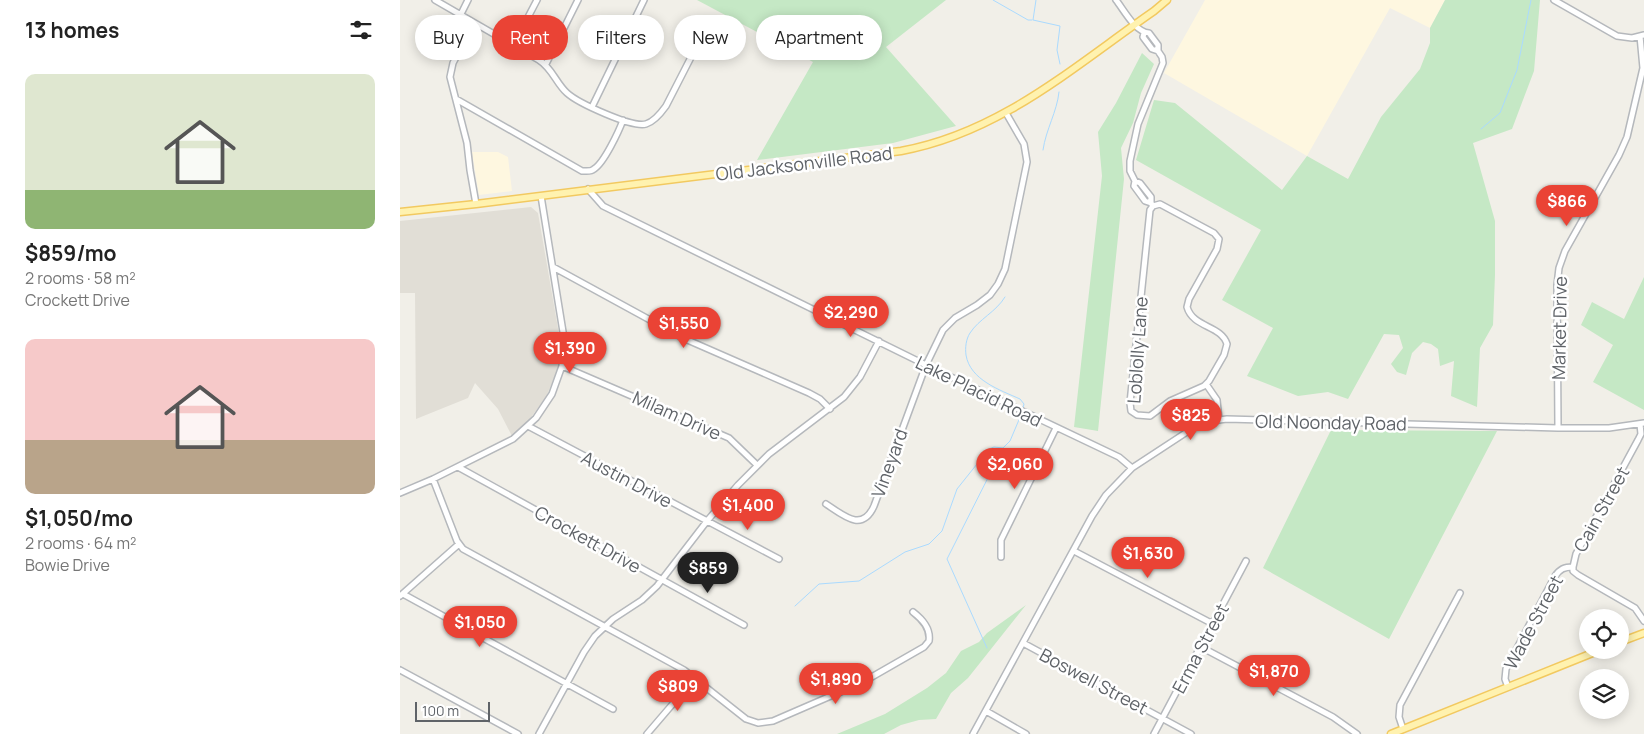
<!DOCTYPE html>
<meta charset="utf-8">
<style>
:root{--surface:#fff;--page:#f6f6f6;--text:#222;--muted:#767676;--accent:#ea4335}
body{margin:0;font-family:Manrope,sans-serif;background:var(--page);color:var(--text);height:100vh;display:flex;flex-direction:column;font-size:19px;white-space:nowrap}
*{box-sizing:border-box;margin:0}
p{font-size:16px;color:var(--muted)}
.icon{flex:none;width:28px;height:28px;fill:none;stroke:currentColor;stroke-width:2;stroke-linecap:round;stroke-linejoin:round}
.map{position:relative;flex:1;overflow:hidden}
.drawer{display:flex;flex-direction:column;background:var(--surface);width:400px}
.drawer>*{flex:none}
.top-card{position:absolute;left:15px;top:15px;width:475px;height:45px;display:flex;gap:10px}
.fabs{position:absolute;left:1179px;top:609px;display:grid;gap:10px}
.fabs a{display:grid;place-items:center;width:50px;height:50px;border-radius:50%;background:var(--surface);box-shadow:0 2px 12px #0003;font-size:25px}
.scale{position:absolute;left:15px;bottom:12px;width:75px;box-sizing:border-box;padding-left:5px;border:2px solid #5f6368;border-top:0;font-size:14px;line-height:18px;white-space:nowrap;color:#5f6368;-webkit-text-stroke:4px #fff;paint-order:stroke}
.price{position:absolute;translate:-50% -42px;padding:0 11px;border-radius:18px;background:var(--accent);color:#fff;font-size:16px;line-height:32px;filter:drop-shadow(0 1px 2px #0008)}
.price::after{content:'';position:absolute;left:50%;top:30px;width:15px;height:11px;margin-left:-8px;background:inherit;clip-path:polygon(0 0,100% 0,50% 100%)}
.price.active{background:#222;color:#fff}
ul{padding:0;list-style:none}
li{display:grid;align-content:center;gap:10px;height:265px;padding:0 25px}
li span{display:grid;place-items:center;height:155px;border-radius:10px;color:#555}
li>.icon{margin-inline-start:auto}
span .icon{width:90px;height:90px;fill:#fffc;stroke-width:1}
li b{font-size:21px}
h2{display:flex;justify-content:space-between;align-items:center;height:60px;padding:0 25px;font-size:21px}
.tag{padding:0 18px;border-radius:22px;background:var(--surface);box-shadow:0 2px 12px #0003;font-size:18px;line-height:45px}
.tag.active{background:var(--accent);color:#fff}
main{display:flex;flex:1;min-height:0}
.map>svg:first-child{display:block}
.commercial{fill:#fef7e0}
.education{fill:#e1ded6}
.green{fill:#c5e8c5}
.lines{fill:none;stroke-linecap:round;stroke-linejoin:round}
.stream{stroke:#aadaff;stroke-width:1}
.minor-casing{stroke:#b5b8bc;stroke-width:8}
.major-casing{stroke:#f2c960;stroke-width:9}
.minor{stroke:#fff;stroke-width:5}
.major{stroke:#fff2af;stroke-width:6}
.labels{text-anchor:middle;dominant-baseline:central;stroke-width:5;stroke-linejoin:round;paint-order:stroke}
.street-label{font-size:18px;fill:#5f6368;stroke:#fff}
</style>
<main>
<section class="drawer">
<h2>13 homes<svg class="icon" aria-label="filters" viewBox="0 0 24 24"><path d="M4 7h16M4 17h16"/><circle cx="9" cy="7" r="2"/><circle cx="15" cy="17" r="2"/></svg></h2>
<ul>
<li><span style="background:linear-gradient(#dfe7d0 75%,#8fb573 0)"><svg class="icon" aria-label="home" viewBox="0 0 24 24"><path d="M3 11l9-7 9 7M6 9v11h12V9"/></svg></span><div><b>$859/mo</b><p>2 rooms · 58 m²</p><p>Crockett Drive</p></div></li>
<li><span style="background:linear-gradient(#f6c9c9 65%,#b9a48a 0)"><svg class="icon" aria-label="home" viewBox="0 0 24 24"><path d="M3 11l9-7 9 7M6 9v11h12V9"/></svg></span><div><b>$1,050/mo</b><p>2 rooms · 64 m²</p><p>Bowie Drive</p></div></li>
</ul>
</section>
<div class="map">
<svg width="1244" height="734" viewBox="0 0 1244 734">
<rect width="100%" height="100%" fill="#f1efe8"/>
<path class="commercial" d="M805,0H1045L1030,28L990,8L907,156L764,73Z
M72,152H98L108,157L112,191L79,195Z"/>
<path class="education" d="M131,207L138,213L160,340V355L157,371L146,397L129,420L112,436L98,409L75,383L68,398L16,419L15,293H0V221Z"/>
<path class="green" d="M297,0H546L486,47L556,126L493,143L357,160L413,62Z
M1045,0H1140L1134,71L1112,129L1073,143L1095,221V275L1093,325L1080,348L1077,407L1051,396L1054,361L1040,366L1038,349L1031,344L1023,342L1012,353L1006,375L997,372L991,364L1003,348L999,335L984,334L948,399L928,392L898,396L847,376L873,328L822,300L861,230L736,160L754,100L775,103L882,190L907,156L948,179L981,117L1020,69L1030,43V28Z
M742,53L754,64L741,93L733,123L721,148L724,179L698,431L674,427L702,176L698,132L716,103Z
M1244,277V410L1193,382L1213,345L1181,325L1192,302L1224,319Z
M931,430L1097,431L989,639L863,568Z
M626,605L568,678L551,693L536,719L519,720L501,725L484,734H437L485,714L527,688L546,673L561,651L579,642L587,633Z"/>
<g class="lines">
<path class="stream" d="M593,0L628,20H632
M636,0L633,20L660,26L657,50L660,64
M1081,129L1100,113L1117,70L1131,0
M643,150C646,129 657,112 659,92
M605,297C596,312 579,319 570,333C566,339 565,348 566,355C570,380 600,390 620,399L624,404L623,408
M395,606L419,584L459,581L505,552L529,544L542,531L557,489L589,449L594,447L603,448
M587,648L547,559L603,448L610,441L621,415"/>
<g class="minor-casing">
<path id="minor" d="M35,0L139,60C152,68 156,83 167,93C178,103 232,128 246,124C253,122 261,113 266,106L306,28
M716,0C724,10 735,32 749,33L758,45V51L762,57L763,63L738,124L730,161V171L735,181
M1154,0L1217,36L1232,38L1244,35
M61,14L68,0
M74,23L53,63L50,77L67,143L70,170L76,204
M744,33L743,37L752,49L758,51
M114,44L137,0
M146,64L178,0
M56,99L182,171C187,171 191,172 194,169C204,163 219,131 223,120
M192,107L244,0
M188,189L203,206L526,365L719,457L732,468
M751,203L745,201L734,186L735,181L740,183L751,197V203L753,206
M760,204L814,233L819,239L817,249L789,299L787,307C793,328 821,325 827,344L824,355L809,381L804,386L770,401L750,416L737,415L731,411L730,403L750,210L753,206Z
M153,267L283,338L409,393L420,399L430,409
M162,366L329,438L357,465
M806,384L817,400L819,420
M128,426L379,559
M1158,428L1157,285L1159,268L1165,251L1219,155L1227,137L1243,68L1240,36
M58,467L344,625
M33,479L57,541L63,549L284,670L346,719L358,723L373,721L463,682L524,647L529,641C531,628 522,619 513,612
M0,493L33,479L113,439L136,418L152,394L162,366L164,338L141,196
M426,504C443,515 462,533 474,506L526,365L543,330L555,318L577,305L590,295L598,284L605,269L627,162L624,144L606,113
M674,551L813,624
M601,557V540L656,428
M1173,567L1176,554L1238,440L1241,434L1240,424
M1173,567V571L1178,575L1235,608L1244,621
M3,594L213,709
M0,596L59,544
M623,643L791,734
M801,647L933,717L957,734
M0,670L118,734
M437,684L441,692
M1108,687L1105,679L1106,669L1155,576C1160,569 1164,567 1173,567
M586,711L626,734
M1003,729L999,717L1000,705L1060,593
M139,734L184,652L195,636L213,619L242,600L257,586L307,521L338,485L369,454L444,397L460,377L479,341
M247,734L295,678
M573,734L692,516L706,495L732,468L793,428L811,421L827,419L1158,428H1209L1244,423
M754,734L846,561"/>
</g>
<g class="major-casing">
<path id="major" d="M0,212L76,204L501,151C600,133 673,67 754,11L767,0
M1220,642L1244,633
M991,734L1200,650"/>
</g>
<use href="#minor" class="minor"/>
<use href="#major" class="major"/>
</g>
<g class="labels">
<g class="street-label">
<text transform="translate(404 163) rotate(-7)">Old Jacksonville Road</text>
<text transform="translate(1159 328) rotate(-89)">Market Drive</text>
<text transform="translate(737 350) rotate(-86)">Loblolly Lane</text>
<text transform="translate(579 391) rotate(26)">Lake Placid Road</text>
<text transform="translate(277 415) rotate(24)">Milam Drive</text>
<text transform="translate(931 422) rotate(1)">Old Noonday Road</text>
<text transform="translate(489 463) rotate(-70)">Vineyard</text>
<text transform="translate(227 479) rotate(28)">Austin Drive</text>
<text transform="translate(1201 509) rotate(-61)">Cain Street</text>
<text transform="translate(188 539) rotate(29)">Crockett Drive</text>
<text transform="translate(1133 622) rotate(-62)">Wade Street</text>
<text transform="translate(800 648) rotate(-62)">Erma Street</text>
<text transform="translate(694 681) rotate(28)">Boswell Street</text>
</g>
</g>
</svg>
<div class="fabs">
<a><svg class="icon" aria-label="locate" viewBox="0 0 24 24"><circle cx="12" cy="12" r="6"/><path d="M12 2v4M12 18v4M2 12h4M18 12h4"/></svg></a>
<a><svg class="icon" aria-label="layers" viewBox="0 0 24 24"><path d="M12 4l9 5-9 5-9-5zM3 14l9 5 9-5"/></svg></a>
</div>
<div class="scale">100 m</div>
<b class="price" style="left:1167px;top:227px">$866</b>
<b class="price" style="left:451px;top:338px">$2,290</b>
<b class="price" style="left:284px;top:349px">$1,550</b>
<b class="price" style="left:170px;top:374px">$1,390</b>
<b class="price" style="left:791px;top:441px">$825</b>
<b class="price" style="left:615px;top:490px">$2,060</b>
<b class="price" style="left:348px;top:531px">$1,400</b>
<b class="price" style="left:748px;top:579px">$1,630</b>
<b class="price active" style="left:308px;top:594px">$859</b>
<b class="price" style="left:80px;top:648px">$1,050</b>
<b class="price" style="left:874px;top:697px">$1,870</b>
<b class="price" style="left:436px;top:705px">$1,890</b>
<b class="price" style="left:278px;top:712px">$809</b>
<div class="top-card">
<a class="tag">Buy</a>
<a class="tag active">Rent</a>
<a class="tag">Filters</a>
<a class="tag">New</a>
<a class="tag">Apartment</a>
</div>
</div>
</main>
